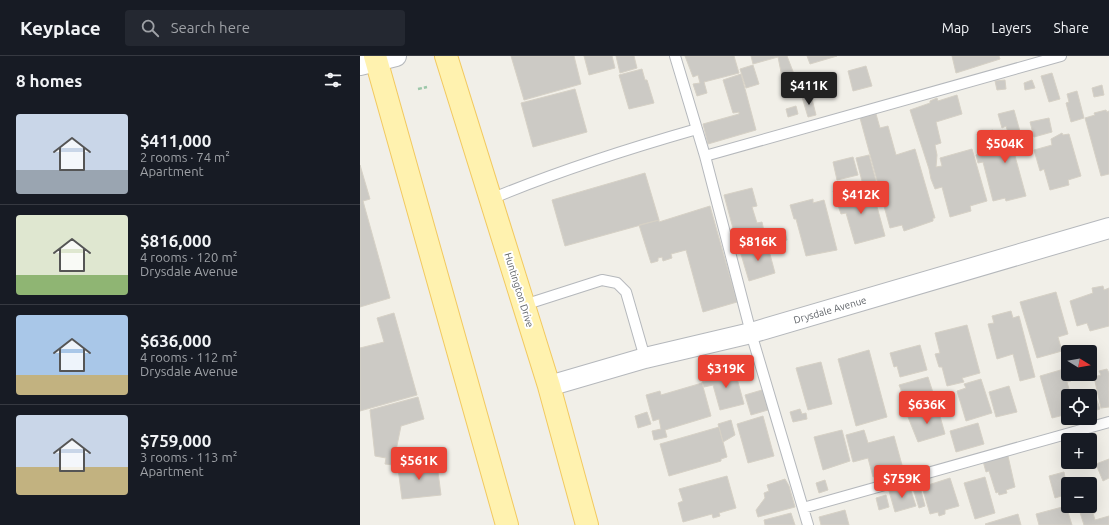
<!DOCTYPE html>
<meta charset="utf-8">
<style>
:root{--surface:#171b24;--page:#242831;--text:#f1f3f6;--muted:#9ea1a6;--line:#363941;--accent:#ea4335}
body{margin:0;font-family:Ubuntu,sans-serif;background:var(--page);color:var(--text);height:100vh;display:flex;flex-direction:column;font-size:15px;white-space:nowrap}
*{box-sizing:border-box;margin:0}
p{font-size:13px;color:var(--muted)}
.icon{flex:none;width:22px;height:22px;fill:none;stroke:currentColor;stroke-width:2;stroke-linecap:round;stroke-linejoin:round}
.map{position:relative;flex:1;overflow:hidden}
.side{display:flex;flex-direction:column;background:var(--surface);width:360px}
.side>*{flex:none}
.needle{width:26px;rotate:101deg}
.buttons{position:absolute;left:701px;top:289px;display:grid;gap:8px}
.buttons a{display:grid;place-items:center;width:36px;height:36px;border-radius:4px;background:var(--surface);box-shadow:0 4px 16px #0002;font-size:20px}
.price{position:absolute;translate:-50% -34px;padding:0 9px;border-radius:4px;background:var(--accent);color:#fff;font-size:13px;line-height:26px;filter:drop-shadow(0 1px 2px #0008)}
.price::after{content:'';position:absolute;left:50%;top:24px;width:12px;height:9px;margin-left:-6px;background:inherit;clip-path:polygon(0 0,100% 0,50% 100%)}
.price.active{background:#222;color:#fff}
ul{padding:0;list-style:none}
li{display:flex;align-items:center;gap:12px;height:100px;padding:0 16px}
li+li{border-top:1px solid var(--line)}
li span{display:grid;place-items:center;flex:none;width:112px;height:80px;border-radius:4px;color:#555}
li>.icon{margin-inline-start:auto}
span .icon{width:48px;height:48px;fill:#fffc;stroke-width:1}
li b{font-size:17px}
h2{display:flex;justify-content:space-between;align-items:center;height:48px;padding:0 16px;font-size:17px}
header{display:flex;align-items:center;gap:24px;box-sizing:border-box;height:56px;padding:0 20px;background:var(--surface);border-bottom:1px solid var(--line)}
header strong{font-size:19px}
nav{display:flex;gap:22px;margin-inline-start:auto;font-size:14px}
.search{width:280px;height:36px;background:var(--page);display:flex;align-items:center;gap:10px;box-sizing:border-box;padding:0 14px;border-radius:4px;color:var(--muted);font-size:15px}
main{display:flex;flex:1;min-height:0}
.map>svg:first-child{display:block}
.building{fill:#cccac5;stroke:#d6d1c6}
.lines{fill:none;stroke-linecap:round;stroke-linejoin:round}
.service-casing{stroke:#b5b8bc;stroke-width:12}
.minor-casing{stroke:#b5b8bc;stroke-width:22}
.primary-casing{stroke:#f2c960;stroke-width:24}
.path{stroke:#9cc7a9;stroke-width:2.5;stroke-dasharray:4 2;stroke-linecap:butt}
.service{stroke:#fff;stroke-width:10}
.minor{stroke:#fff;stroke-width:20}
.primary{stroke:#fff2af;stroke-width:22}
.labels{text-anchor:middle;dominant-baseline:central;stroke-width:4;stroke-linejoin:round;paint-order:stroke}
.street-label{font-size:10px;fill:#5f6368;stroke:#fff}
</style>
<header>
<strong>Keyplace</strong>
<div class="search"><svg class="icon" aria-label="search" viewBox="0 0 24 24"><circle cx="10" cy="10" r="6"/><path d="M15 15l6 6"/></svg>Search here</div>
<nav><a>Map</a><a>Layers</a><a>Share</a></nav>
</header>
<main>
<section class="side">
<h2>8 homes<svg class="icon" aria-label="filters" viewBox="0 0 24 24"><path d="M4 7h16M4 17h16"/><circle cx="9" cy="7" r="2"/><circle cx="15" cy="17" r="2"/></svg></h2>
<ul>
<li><span style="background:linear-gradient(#c9d6e8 70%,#9aa5b1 0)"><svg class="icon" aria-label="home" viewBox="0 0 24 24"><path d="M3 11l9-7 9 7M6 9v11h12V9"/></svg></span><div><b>$411,000</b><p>2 rooms · 74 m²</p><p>Apartment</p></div></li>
<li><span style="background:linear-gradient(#dfe7d0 75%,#8fb573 0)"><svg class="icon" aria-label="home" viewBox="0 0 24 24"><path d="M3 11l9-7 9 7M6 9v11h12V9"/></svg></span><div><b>$816,000</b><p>4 rooms · 120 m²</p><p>Drysdale Avenue</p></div></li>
<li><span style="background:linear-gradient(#a9c7e8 75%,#c2b280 0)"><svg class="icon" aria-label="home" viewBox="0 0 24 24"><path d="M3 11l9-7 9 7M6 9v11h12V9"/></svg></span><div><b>$636,000</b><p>4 rooms · 112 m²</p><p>Drysdale Avenue</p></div></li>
<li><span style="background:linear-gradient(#c9d6e8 65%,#c2b280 0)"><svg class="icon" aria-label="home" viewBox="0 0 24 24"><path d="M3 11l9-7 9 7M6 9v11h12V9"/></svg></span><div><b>$759,000</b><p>3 rooms · 113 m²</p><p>Apartment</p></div></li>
</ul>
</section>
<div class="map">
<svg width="749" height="469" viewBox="0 0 749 469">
<rect width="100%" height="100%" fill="#f1efe8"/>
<path class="building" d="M151,0H214L221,28L164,44Z
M224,0H252L255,12L229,19Z
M256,0H274L277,12L260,17Z
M325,0H374L379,17L344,26L347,37L337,40L333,28L340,27L338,19L333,21Z
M391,0H427L434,18L422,21L418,1L393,8Z
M447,0H477L450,8Z
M592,0H639L640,3L596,17Z
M393,9L399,28L386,32L380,13Z
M506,10L512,30L493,35L488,15Z
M282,13L285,24H287L294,47L269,53L259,19Z
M692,17L700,43L689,46L681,20Z
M381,18L396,74L348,88L343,68L379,58V56L373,57L363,24Z
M645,24L646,33L637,34L635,25Z
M672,24L675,32L665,34L664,27Z
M742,29L744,39L734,41L732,32Z
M215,33L227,76L173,91L161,47Z
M717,35L724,62L711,66L706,47L709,46L707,38Z
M451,39L456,59L448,61L442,41Z
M597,39L602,58L576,66L581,87L575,89L577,99L576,111L582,110L580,102L612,93L627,145L610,150L611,155L590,161L582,131L575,133L571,123L569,113L550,54L570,47V45L577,42L578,45Z
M436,50L438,58L428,61L426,53Z
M654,54L666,97L655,100L666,140L646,145L645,142L633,145L623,106L618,107L616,99L637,92L640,100L654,97L646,70L642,72L638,58Z
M746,54L747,56L749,55V118L741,120L725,62L735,59L734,57Z
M516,58L520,72L528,70L536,99L555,93L575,162H573V165L544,175L542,169L530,172L500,62Z
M689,62L692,76L674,81L670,66Z
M633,74L637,89L622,94L617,78Z
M702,77L703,79L709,78L721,120L708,124L709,129L690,134L684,113L680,115L674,94L692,89L691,83Z
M509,99L516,125L503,129L496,102Z
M493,101L498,119L477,124L473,106Z
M0,109L10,143L3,145L30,242L0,251Z
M285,117L299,164L205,190L192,144Z
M488,131L491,142L497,141L496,137L506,135V139L513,136L525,180L495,188L486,157L481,158L473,135Z
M392,132L397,150L392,151L397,167L402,166L406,184L378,191L364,139Z
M453,143V147L464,144L477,194L446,200L436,163H434L430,149Z
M350,150L377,246L343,256L326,194L311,198L312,202L303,205L302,201L298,202V205L291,207L279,169L299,164V166Z
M425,176L427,184L416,187L414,179Z
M407,187L415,217L389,225L380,195Z
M743,230L744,234L749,232V270L730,275L727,267L717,270L710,245L733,237L732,232Z
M696,236L708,278L698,281L702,295L677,302L660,246Z
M651,255L653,262L659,260L675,321L660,325L653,298L637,303L628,268L634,267L632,260Z
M34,257L57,339L0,355V292L24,286L17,262Z
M607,269L620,317L602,322L604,326L587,330L582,311H579L575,298L580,297L575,277Z
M560,289L567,314L540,321L537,310L534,311L530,297Z
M509,294L527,361L496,370L478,303Z
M461,306L472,348L448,354L436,312Z
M372,312L373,315H375L384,348L360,354L353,329L344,331L342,326L351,323V321L362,318L361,315Z
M704,313L705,315L708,314L711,325L707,326L711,340H708V358L692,362L680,320Z
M747,313L749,317V351L741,352L734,321L741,319L739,315Z
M568,321L576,346L549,354L539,329Z
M621,323L632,357L606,365L597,335L606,332L604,328Z
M342,327L351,360L305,374L307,381L294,384L292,375L301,373L299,363L293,365L286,339L300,335L301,339Z
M649,330L657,356L636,361L629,336Z
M402,334L408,354L391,359L385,339Z
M734,336L740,353L730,356V340H719Z
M58,341L64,363L41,370L33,409L25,408L26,402L15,400L10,354Z
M440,353L442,358L446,357L447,363L433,366L430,356Z
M578,353L585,378L558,386L548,361Z
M287,356L291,368L278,372L275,360Z
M403,360L414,400L388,407L377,368Z
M371,364L375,379L363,386L358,368Z
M618,367L624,388L596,396L590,375Z
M359,371L367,401L361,403V405L309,420L300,388Z
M482,374L490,405L463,414L454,381Z
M504,374L508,387L534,380L542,409L529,412L530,416L513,421L508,402L493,406L486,379Z
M645,399L648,400L655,431L646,434L647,437L639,439L638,436L636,437L629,415L626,416L623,405Z
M749,403V422L743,425L736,408Z
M67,406L68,409L77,408L81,439L42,443L38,412H41L40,409Z
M704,416L708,438L695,442L689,420Z
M367,420L376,452L359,457L360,460L353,462L352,458L323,466L318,447L323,445L319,433Z
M625,421L635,457L615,463L604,427Z
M590,422L599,450L585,454V458L579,460L578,456L570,458L562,431Z
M425,423L429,430L435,451L398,461L396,454L405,442L404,437L409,435L407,429Z
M465,424L468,434L459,437L456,427Z
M559,427L565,450L559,452L552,429Z
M549,429L556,450L535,456L529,435Z
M526,439L529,451L519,454L516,442Z
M730,440L735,457H733L735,464L749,460V469H724L718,450H730Z
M706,450L712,469H679L676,458Z
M485,454L489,469H461L459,461Z
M431,457L435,469H405L404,464Z
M658,458L661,469H626L625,468Z"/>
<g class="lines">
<g class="service-casing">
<path id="service" d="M315,0L345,100L391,277L448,469
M345,100L701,0
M131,143C198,115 267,93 337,73
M164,249L242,224L257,227L266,236L285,302
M443,452L749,366"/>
</g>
<g class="minor-casing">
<path id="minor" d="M0,9L36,0
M189,330L285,302L391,277L749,172"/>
</g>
<g class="primary-casing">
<path id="primary" d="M15,0L147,469
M86,0L189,330L227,469"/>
</g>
<path class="path" d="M58,33L67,31"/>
<use href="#service" class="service"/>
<use href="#minor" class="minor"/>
<use href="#primary" class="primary"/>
</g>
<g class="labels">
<g class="street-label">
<text transform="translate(159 234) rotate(73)">Huntington Drive</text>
<text transform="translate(470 254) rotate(-16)">Drysdale Avenue</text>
</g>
</g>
</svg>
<div class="buttons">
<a><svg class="needle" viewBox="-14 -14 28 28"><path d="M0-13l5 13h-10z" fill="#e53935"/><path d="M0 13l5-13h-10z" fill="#9ea1a6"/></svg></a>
<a><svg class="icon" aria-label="locate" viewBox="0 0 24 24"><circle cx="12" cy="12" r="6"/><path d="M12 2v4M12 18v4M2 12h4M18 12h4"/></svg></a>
<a>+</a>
<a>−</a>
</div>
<b class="price active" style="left:449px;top:50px">$411K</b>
<b class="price" style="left:645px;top:108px">$504K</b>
<b class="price" style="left:501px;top:159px">$412K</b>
<b class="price" style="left:398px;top:206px">$816K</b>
<b class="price" style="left:366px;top:333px">$319K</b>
<b class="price" style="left:567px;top:369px">$636K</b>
<b class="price" style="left:59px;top:425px">$561K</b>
<b class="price" style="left:542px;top:443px">$759K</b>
</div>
</main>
